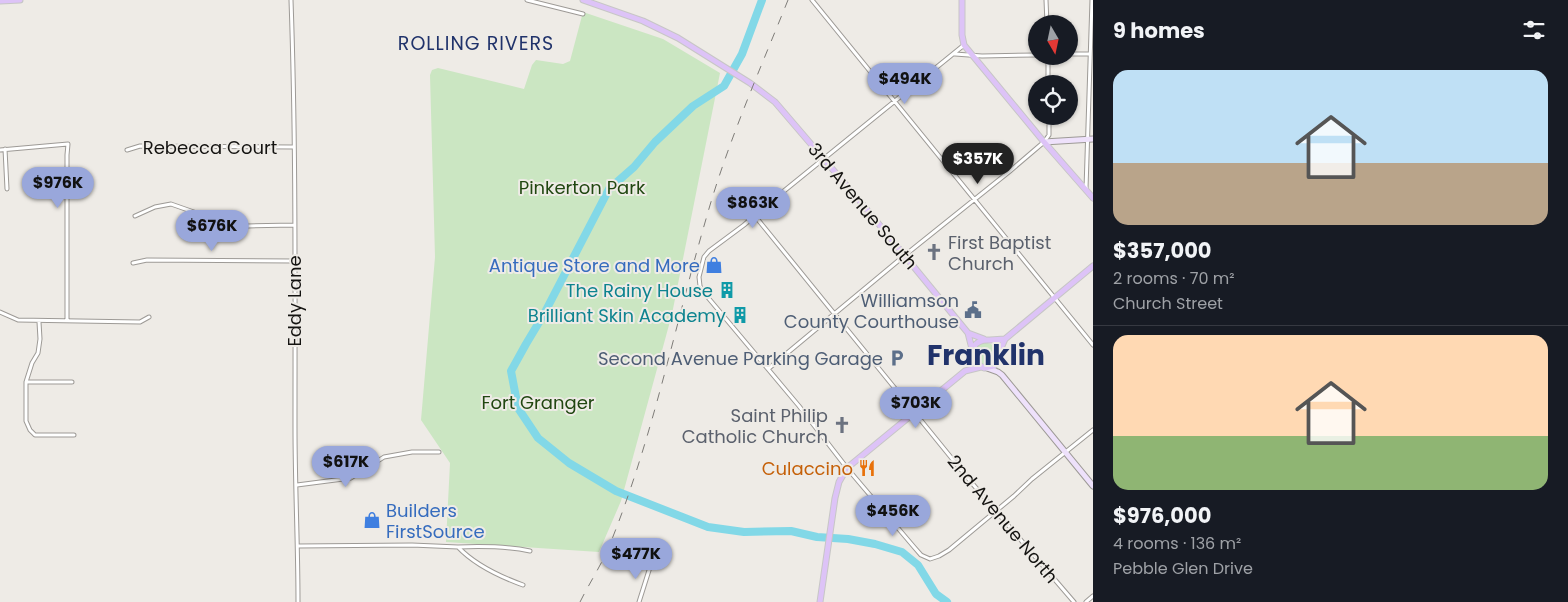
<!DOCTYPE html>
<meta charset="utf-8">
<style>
:root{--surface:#171b24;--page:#20242c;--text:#f1f3f6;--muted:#9ea1a6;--line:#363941;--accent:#99a7db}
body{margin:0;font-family:Poppins,sans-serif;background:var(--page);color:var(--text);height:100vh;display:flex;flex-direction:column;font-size:19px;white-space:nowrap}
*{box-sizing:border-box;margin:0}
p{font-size:16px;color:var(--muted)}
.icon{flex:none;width:28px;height:28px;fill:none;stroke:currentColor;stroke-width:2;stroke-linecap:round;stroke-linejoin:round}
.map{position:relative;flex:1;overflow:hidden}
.details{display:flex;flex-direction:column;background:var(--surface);width:475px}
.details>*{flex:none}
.needle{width:32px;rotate:171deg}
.tools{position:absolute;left:1028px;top:15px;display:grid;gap:10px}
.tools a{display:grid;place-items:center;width:50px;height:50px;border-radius:50%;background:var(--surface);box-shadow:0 1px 4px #0004;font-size:25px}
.price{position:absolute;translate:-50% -42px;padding:0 11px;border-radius:18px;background:var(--accent);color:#111;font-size:16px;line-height:32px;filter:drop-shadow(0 1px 2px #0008)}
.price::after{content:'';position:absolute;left:50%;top:30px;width:15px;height:11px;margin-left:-8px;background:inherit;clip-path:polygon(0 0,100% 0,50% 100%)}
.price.active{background:#222;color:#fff}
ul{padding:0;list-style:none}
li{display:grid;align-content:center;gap:10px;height:265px;padding:0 20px}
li+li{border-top:1px solid var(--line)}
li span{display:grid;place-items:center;height:155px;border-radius:15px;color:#555}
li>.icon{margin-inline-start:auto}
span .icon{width:90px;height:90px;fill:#fffc;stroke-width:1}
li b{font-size:21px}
h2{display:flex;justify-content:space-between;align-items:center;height:60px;padding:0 20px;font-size:21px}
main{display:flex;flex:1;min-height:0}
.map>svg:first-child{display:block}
.green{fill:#cbe6c2}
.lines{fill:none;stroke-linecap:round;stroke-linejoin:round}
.river{stroke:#82d8e7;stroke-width:8}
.street-casing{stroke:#9d9a96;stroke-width:5}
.secondary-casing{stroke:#9d9a96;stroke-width:7}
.primary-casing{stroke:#c7c6c6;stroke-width:7}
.street{stroke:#fff;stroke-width:3}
.secondary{stroke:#eee1fb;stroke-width:5}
.primary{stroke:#ddc3f7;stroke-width:5}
.rail{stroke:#7e7c78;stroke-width:1;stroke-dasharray:9 9;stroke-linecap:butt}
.labels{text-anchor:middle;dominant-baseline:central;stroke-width:4;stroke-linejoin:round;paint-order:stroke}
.street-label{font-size:18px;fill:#141311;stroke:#eeebe6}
.park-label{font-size:18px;fill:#214711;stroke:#eeebe6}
.worship-label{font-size:18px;fill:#5b616d;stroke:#eeebe6;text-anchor:start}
.shop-label{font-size:18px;fill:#366cbe;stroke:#eeebe6;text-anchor:end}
.culture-label{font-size:18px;fill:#0d838f;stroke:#eeebe6;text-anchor:end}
.service-label{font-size:18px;fill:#4e5e75;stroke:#eeebe6;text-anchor:end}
.food-label{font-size:18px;fill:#c56008;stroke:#eeebe6;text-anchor:end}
.neighbourhood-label{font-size:19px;letter-spacing:1px;fill:#21336b;stroke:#eeebe6}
.town-label{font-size:28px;font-weight:bold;fill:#21336b;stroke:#eeebe6}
</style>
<main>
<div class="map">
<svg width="1093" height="602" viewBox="0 0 1093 602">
<rect width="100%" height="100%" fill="#eeebe6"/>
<path class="green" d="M583,12L663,39L720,73L672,314L621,501L599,552L446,542L450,463L421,420L435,257L430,75L432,70L438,68L524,89L532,65L536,60L563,64L570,61Z
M975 354a11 11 0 1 1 22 0a11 11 0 1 1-22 0Z"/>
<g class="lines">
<path class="river" d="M762,0L742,54L724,86L693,106L655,142L634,167L609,189L544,314L526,344L511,371L518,408L538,438L569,463L616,491L708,527L744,532L791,531L817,537L848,539L875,544L902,552L918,565L936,594L947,602"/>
<g class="street-casing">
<path id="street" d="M291,0C296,142 295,285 295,428C295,486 298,544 298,602
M527,0L583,14
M812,0L1093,345
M1046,0L1047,24
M964,45L779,195L744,225L709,251L704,257L699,277L700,286L705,294L799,406L847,468L914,547L921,555L930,559L939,556L949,550L1014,496L1032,479L1093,430
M955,54L982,56L1036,55
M1069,54H1090
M1048,56V84
M5,149L7,189
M0,150L68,144L67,155V321
M127,150L140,146L294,147
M1086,189L1092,0
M135,216L155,207L171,204L228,224L248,226L294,225
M755,216L971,482L1074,602
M133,263L147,260L294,261
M0,312L18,320L140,322L149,317
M39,322L40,339L38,353L32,363L26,382V421L30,430L35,435H74
M768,369L904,256L1010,171L1044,142L1049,135V116
M26,382H72
M297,485L351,478L384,457L412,452H439
M298,546L412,545L458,547C474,564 501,577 523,585
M458,547C483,546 506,546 530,551
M639,602L651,564
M1086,602L1093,596"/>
</g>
<g class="secondary-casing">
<path id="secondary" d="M1044,142L1093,139
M987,368L998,372L1002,375L1093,486"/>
</g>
<g class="primary-casing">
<path id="primary" d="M583,0L643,21L678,38L750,83L775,102L864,206L968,333L972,349
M962,0V35L964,45L1044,142L1093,198
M0,1L20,0
M968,333L984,339
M988,340C974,340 968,351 975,363L984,368L994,366L999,360L1001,348L1005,339
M990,340L1005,339L1093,266
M820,602L835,498L839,482L847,468L965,371L981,367"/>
</g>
<use href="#street" class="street"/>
<use href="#secondary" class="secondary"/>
<use href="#primary" class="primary"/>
<path class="rail" d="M580,602C589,584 600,567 608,549C652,442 674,329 706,219C727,144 759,72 788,0"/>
</g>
<defs>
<g id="church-bare" transform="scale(1.35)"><path d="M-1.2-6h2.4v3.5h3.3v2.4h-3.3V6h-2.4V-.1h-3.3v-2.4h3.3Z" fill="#6b7280" stroke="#eeebe6" stroke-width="2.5" paint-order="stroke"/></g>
<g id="shop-bare" transform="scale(1.35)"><path d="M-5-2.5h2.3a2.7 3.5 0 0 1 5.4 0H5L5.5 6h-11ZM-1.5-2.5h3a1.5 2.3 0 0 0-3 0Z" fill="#3f7fe0" stroke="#eeebe6" stroke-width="2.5" paint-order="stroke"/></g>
<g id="building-bare" transform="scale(1.35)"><path d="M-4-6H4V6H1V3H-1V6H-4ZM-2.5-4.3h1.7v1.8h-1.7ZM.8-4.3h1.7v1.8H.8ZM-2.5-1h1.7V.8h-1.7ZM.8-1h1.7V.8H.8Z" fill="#0f9aa8" stroke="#eeebe6" stroke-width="2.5" paint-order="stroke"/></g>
<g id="civic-bare" transform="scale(1.35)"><path d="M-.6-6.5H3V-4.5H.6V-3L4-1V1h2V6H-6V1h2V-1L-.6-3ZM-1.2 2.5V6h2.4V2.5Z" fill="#5c6f8a" stroke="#eeebe6" stroke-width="2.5" paint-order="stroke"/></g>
<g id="parking-bare" transform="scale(1.35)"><path d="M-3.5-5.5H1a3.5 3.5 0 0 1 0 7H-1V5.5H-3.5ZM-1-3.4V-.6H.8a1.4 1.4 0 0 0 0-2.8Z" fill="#5c6f8a" stroke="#eeebe6" stroke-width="2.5" paint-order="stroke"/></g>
<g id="restaurant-bare" transform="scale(1.35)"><path d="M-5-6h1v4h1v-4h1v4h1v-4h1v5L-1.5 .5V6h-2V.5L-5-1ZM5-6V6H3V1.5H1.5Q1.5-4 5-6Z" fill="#e8710a" stroke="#eeebe6" stroke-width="2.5" paint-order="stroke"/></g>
</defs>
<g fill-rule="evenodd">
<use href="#church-bare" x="934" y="252"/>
<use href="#shop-bare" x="714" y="265"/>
<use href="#building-bare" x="727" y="290"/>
<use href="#civic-bare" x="973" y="310"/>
<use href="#building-bare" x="740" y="315"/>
<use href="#parking-bare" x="897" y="358"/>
<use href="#church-bare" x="842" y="425"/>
<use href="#restaurant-bare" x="867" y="468"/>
<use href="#shop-bare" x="372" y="520"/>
</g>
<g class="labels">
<g class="street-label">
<text x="210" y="147">Rebecca Court</text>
<text transform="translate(863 206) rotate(50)">3rd Avenue South</text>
<text transform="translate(294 301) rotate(-90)">Eddy Lane</text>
<text transform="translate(1003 519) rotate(50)">2nd Avenue North</text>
</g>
<g class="park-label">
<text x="582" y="187">Pinkerton Park</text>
<text x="538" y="402">Fort Granger</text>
</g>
<g class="worship-label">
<text x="948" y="242">First Baptist<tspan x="948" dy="21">Church</tspan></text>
<text x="828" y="415" text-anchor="end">Saint Philip<tspan x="828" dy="21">Catholic Church</tspan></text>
</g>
<g class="shop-label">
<text x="700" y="265">Antique Store and More</text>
<text x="386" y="510" text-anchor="start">Builders<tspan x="386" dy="21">FirstSource</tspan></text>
</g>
<g class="culture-label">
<text x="713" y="290">The Rainy House</text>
<text x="726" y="315">Brilliant Skin Academy</text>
</g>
<g class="service-label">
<text x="959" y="300">Williamson<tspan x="959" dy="21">County Courthouse</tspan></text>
<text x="883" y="358">Second Avenue Parking Garage</text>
</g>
<g class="food-label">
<text x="853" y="468">Culaccino</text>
</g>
<g class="neighbourhood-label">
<text x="476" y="43">ROLLING RIVERS</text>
</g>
<g class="town-label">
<text x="986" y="355">Franklin</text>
</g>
</g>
</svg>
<div class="tools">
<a><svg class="needle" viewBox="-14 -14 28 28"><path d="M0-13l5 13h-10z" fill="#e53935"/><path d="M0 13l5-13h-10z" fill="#9ea1a6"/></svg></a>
<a><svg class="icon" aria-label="locate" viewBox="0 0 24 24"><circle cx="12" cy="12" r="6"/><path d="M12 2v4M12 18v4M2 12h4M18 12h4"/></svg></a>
</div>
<b class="price" style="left:905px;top:105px">$494K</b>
<b class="price active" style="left:978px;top:185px">$357K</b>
<b class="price" style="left:58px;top:209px">$976K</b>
<b class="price" style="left:753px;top:229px">$863K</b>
<b class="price" style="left:212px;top:252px">$676K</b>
<b class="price" style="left:916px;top:429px">$703K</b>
<b class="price" style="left:346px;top:488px">$617K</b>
<b class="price" style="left:893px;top:537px">$456K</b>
<b class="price" style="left:636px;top:580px">$477K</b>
</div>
<section class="details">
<h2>9 homes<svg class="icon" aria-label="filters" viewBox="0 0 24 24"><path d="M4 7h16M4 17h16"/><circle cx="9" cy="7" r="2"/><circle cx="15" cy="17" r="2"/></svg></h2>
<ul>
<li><span style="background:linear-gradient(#bfe0f5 60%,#b9a48a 0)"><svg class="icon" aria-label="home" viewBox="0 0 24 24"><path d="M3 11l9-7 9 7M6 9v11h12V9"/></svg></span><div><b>$357,000</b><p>2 rooms · 70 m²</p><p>Church Street</p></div></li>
<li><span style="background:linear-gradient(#ffd9b3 65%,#8fb573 0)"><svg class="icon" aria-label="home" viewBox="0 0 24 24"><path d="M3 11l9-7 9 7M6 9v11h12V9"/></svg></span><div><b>$976,000</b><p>4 rooms · 136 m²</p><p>Pebble Glen Drive</p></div></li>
</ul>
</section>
</main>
